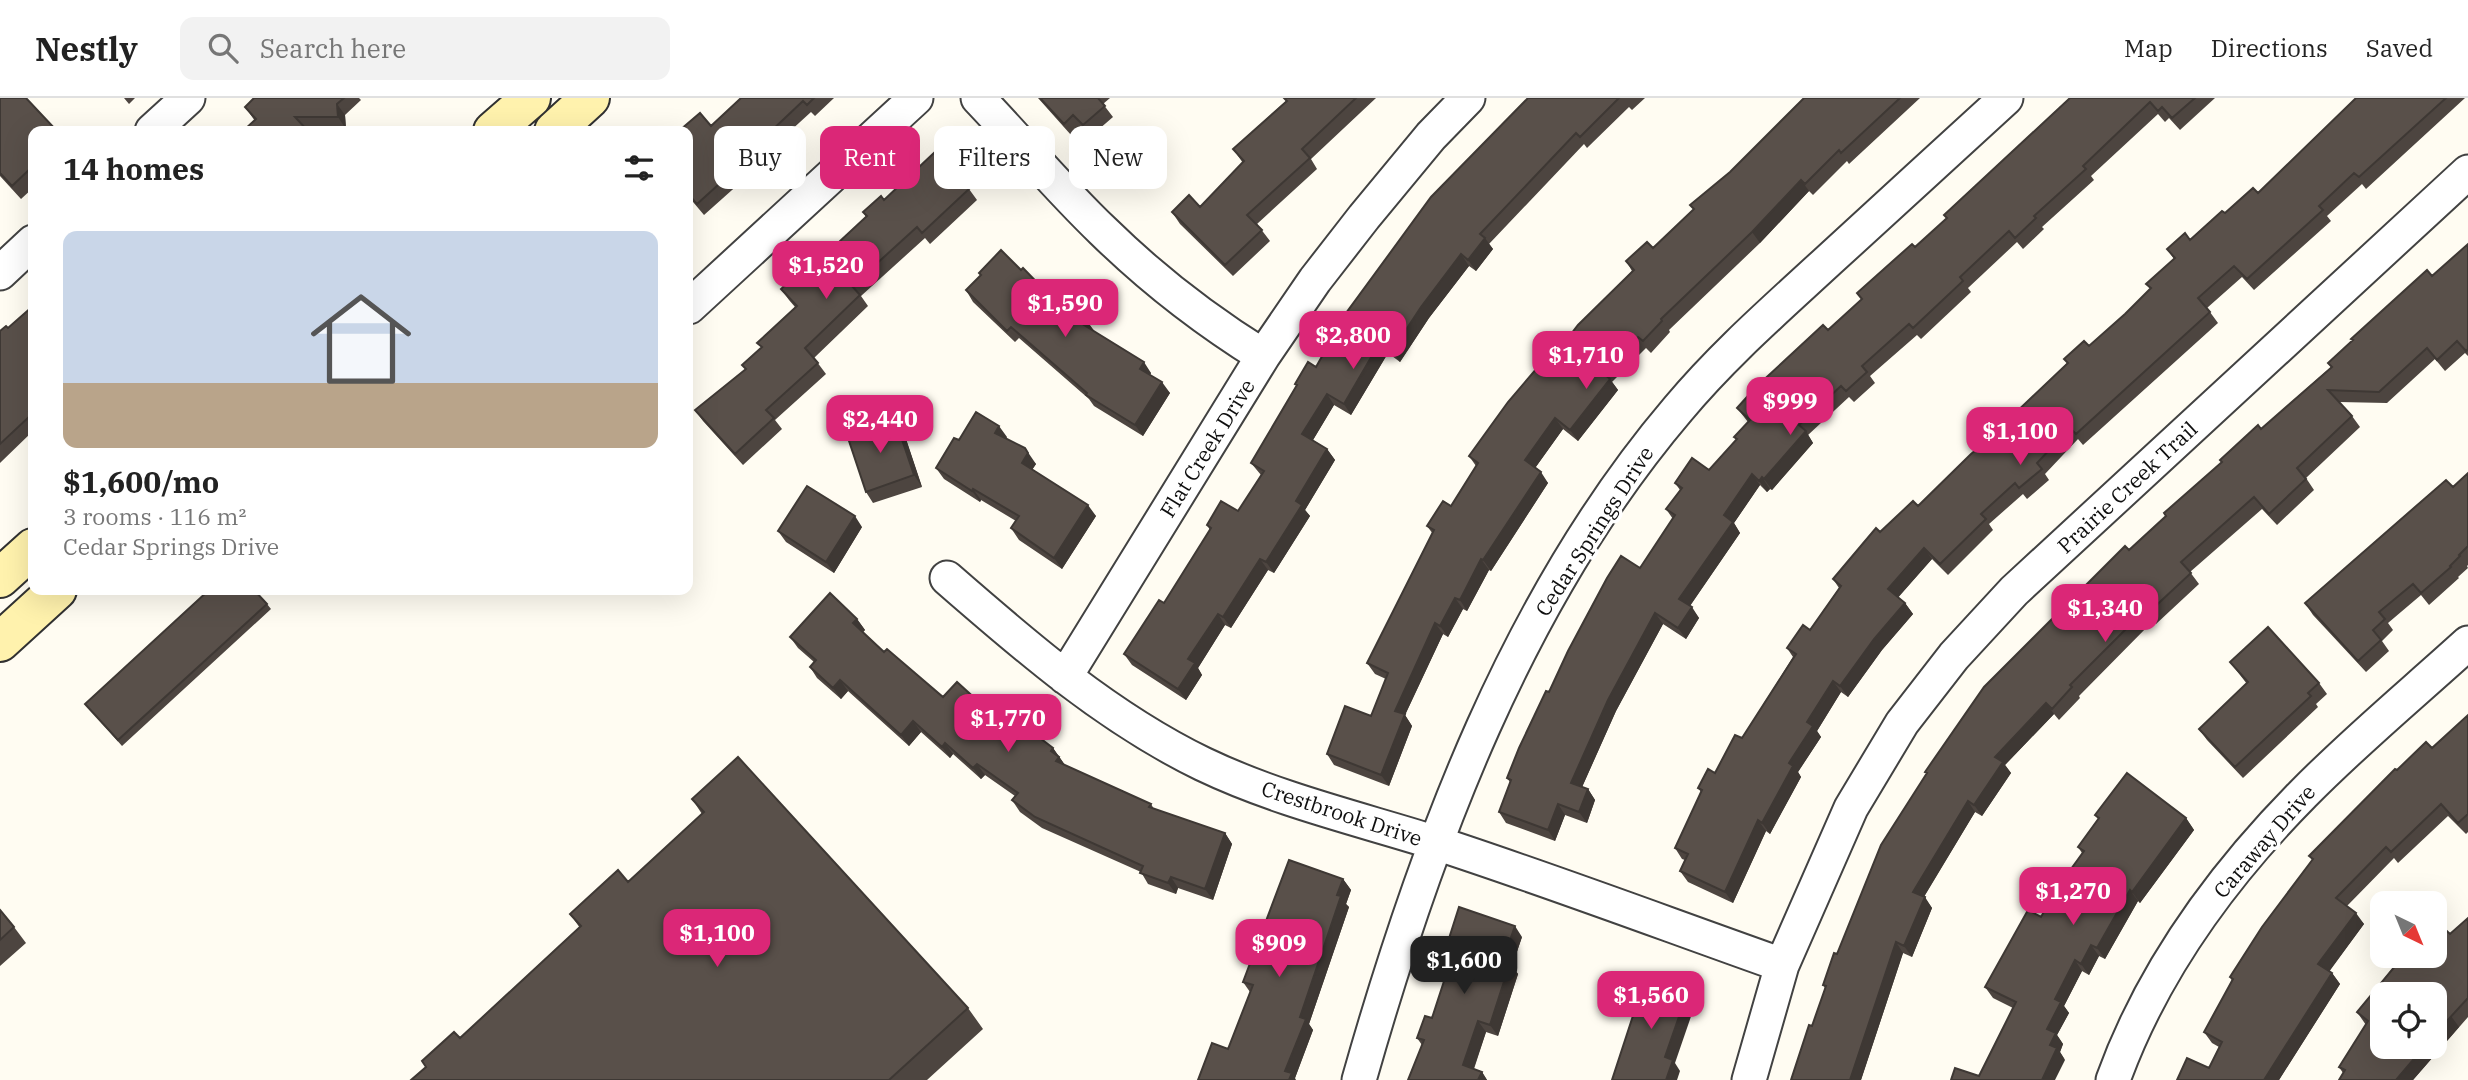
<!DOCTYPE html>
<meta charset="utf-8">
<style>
:root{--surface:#fff;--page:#f2f2f2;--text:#222;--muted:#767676;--line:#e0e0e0;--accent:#db2777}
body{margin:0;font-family:"IBM Plex Serif",serif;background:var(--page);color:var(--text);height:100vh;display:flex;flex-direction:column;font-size:26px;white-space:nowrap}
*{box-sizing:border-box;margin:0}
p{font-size:23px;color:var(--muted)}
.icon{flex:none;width:38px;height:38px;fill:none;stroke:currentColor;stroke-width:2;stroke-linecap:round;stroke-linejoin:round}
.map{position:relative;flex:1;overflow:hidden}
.sheet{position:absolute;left:28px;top:28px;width:665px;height:469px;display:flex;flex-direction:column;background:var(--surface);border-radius:14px;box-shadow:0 7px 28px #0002}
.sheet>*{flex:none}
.banner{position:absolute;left:714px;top:28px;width:665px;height:63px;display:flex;gap:14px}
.needle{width:46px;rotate:137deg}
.buttons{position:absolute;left:2370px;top:793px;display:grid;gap:14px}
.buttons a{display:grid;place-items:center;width:77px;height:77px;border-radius:14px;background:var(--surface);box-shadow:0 7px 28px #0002;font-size:35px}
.price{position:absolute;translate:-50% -60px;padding:0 16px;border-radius:14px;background:var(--accent);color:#fff;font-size:23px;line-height:46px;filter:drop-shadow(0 2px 4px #0008)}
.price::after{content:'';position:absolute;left:50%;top:42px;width:21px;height:16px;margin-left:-10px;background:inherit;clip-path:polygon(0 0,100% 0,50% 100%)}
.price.current{background:#222;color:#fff}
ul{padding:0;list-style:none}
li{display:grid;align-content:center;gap:14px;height:371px;padding:0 35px}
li+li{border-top:2px solid var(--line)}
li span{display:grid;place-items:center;height:217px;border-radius:14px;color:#555}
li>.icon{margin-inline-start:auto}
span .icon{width:126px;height:126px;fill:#fffc;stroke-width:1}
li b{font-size:30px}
h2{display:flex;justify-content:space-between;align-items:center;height:84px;padding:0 35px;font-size:30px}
.chip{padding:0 24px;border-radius:14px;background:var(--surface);box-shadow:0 7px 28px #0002;font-size:24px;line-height:63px}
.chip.current{background:var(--accent);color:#fff}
header{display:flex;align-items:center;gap:42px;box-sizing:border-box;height:98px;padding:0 35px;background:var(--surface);border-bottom:2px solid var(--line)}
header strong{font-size:33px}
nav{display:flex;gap:38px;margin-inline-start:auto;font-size:24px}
.search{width:490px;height:63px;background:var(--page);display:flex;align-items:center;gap:18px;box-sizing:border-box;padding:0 24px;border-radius:14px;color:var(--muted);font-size:26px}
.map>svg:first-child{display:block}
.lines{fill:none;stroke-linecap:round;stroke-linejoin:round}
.street-casing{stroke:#424242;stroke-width:37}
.secondary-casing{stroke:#313131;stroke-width:42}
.street{stroke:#fff;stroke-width:33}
.secondary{stroke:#fff2ad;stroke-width:38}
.wall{fill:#4d4540}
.shaded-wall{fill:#3e3834}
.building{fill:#59504a;stroke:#3e3834;stroke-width:2}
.labels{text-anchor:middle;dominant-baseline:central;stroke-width:7;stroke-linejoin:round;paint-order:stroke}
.street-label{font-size:21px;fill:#0f0f0f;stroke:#fff}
</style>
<header>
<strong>Nestly</strong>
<div class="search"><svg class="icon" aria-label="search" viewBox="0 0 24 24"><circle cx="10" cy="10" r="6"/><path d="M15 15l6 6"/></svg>Search here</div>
<nav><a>Map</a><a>Directions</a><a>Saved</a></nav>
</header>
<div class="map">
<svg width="2468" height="982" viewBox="0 0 2468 982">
<rect width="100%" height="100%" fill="#fffcf2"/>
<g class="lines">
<g class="street-casing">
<path id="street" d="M978,0C1020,44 1059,91 1103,133C1152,181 1205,222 1263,258
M152,33L188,0
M0,175L33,144
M689,209L916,0
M947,480C1026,549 1108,620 1203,666C1276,701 1356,720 1433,744C1550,782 1666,826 1782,867
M1065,579L1263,258L1315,182L1364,119L1431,38L1468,0
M1359,982C1426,746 1517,500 1678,311C1723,257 1776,211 1828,163C1887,109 1947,54 2006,0
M1749,982L1782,867L1851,710L1902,625L1954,558L2014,493L2468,74
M2113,982C2152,874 2223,777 2303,696C2355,643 2413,595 2468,545"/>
</g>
<g class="secondary-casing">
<path id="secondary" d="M493,33L531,0
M554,33L590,0
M0,480L33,450
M0,544L57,492"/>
</g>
<use href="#street" class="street"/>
<use href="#secondary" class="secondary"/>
</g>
<path class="wall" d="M0,0L33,33V90L21,101L0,78Z
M124,0H135L129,6Z
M254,0H359L361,2L345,17L346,31H305L255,23L245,9Z
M741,0H834L815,18L811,14L776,46L779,50L704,117L688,98V33L711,28Z
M1038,0H1110L1103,6L1113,19L1091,38L1081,28L1071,37Z
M1284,0H1376L1311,61L1317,71L1257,126L1270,143L1233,178L1180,126L1172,114L1200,109L1243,65L1233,51L1286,3Z
M1528,0H1645L1632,12L1629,9L1587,50L1584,46L1489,146L1493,151L1476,173L1469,168L1429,220L1400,264L1388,255L1351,317L1334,307L1313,342L1327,351L1335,362L1305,412L1310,418L1274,475L1268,472L1231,530L1225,527L1198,570L1202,577L1186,602L1132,567L1124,556L1164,505L1210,432L1207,427L1238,413L1261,377L1251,365L1296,288L1295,286L1316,269Z
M1804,0H1920L1849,66L1847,63L1813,97L1809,93L1760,145L1669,232L1670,234L1651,255L1646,250L1612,284L1618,292L1578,343L1563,331L1535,370L1548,385L1491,473L1489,472L1467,513L1463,511L1448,539L1443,536L1405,617L1412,628L1389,688L1334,667L1327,656L1371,618L1386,581L1375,576L1367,565L1433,436L1427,428L1451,408L1476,368L1469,358L1543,273L1632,173L1626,163L1653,150L1694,112L1690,107L1730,74Z
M2070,0H2215L2180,32L2169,20L2165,24L2158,16L2091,78L2094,82L2042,129L2044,131L2023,151L2017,144L1968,190L1971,194L1921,241L1917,237L1870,278L1875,285L1854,304L1849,299L1808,337L1813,345L1772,392L1770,391L1767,394L1760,387L1734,425L1740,435L1690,508L1699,520L1686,541L1663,526L1616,613L1582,689L1588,691L1595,702L1587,725L1565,717L1555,743L1506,725L1499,714L1510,684L1507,680L1549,594L1640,470L1673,421L1666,411L1680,392L1675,385L1709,372L1736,342L1734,339L1748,324L1737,310L1862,202L1857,195L1915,149L1947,121L1944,117Z
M2356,0H2465L2366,91L2362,86L2327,118L2331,123L2254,192L2242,179L2207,210L2218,225L2083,347L2078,341L2045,376L2049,382L2027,401L2023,396L1989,426L1993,432L1948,477L1932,461L1898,499L1905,505L1913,516L1882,552L1848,599L1841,594L1817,633L1821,639L1798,674L1801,679L1770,736L1766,733L1733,805L1688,784L1680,773L1685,762L1682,761L1675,750L1701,694L1698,690L1715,675L1742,640L1793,559L1787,550L1810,532L1839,490L1833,481L1880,434L1918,408L2013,321L2067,265L2064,261L2089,248L2125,216L2150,191L2146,186L2174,161L2167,151L2190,142L2225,115L2258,95Z
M969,91L977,102L930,146L925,140L861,198L868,208L814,260L826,276L775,322L782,331L743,367L703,323L695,312L746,272L742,267L761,250L795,209L789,202L781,191L824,158L866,119L863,114L884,102Z
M2468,146V258L2465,255L2445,273L2435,261L2387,305L2339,304L2352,318L2360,329L2306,380L2314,392L2277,427L2262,411L2190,474L2199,486L2156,526L2153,523L2079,598L2080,600L2059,622L2054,616L2005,667L2011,675L1982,718L1975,714L1924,799L1932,810L1912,859L1903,855L1861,982H1791L1812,928L1825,890L1823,887L1837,856L1927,675L1925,674L2129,452L2261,331L2331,269L2328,265L2432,178Z
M1021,172L1055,203L1081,216L1094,233L1151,275L1150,277L1170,295L1143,338L1094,308L1089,301L1019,240L1015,244L973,204L966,192L981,177L979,175Z
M33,208V333L0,365V233L8,230Z
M895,321L903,332L922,389L873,405L866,394Z
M1007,339L1006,340L1036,366L1032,372L1096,418L1062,471L1019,442L1011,430L1016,423L981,402L980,404L944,381L936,370L959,342Z
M2468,375V467L2467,468L2468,470L2458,479L2459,480L2429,507L2421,497L2388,525L2393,532L2382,543L2389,553L2366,574L2313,517L2305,505L2453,389Z
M862,429L834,475L786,444L778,433Z
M267,506L271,511L122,648L85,606Z
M857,521L865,532L863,534L884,554L943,599L979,604L1022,639L1053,650L1065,667L1151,706L1154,711L1225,735L1232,746L1213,802L1178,790L1176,796L1148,786L1141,774L1042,730L1020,714L1012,702L1015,698L985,677L981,681L953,656L950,660L921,634L909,648L848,593L841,601L817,580L810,569L814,564L798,550L790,539Z
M2230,564L2319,585L2327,596L2316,606L2318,609L2243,680L2207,642L2199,631L2247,586Z
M2468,617V734L2466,736L2448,718L2398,765L2394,760L2347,808L2364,826L2329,873L2332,875L2340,886L2279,982H2177L2209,970L2219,949L2212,945L2204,934L2232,883L2230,879L2312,762L2309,758L2397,672L2432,650Z
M692,701L968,910L983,931L927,982H411L426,969L422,963L460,940L580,830L570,816L628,784L702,716Z
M2095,717L2186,720L2194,732L2140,805L2138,803L2105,861L2099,858L2089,877L2082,873L2064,908L2069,915L2057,937L2063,946L2060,954L2065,962L2013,910L1993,900L1985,889L2041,819L2082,755L2078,749L2098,721Z
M1343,781L1351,792L1346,806L1349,809L1309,926L1313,932L1295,980L1250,894L1243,884Z
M0,812L14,829L26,845L0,868Z
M2468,820V919L2413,982H2339L2343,975L2339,969L2366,927L2357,914L2400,861L2398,858L2450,836Z
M1522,839L1512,868L1518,876L1498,938L1486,934L1474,971L1482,974L1487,982H1408L1422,947L1417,940L1432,920L1444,884L1438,875Z"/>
<path class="shaded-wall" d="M337,6L345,17L346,31L338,19Z
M1801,82L1809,93L1760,145L1752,134Z
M1485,140L1493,151L1476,173L1468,162Z
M1461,156L1469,168L1429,220L1400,264L1392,253L1421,209Z
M1081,216L1087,223L1095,234L1084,227L1080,217Z
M1380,244L1388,255L1351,317L1344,306Z
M1144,264L1151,275L1147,282L1140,271Z
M1610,281L1618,292L1578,343L1570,332Z
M1162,284L1170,295L1143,338L1135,327Z
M1327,296L1334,307L1310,347L1302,336Z
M1555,320L1563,331L1533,373L1525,362Z
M895,321L903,332L922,389L914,377Z
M999,328L1007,339L1003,346L995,335Z
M1806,333L1813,345L1772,392L1764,381Z
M1025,350L1036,366L1029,376L1022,365Z
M1327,351L1335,362L1305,412L1310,418L1274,475L1266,464L1296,403Z
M1541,374L1548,385L1491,473L1483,462Z
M1752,376L1760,387L1734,425L1740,435L1687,512L1679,501L1724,417Z
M1762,379L1770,391L1767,394L1759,383Z
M973,391L981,402L980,404L972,393Z
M1088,407L1096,418L1062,471L1054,460Z
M855,418L862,429L834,475L826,464Z
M1924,450L1932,461L1896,502L1888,491Z
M1260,461L1268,472L1231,530L1223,519Z
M1481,461L1489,472L1467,513L1460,502Z
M1455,500L1463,511L1448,539L1440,528Z
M1905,505L1913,516L1882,552L1848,599L1840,588L1874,541Z
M1692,509L1699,520L1686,541L1678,530Z
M1655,515L1663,526L1616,613L1579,696L1571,685L1608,602Z
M1218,516L1225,527L1198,570L1202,577L1186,602L1178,591L1188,561Z
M857,521L865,532L861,536L853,525Z
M1435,525L1443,536L1405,617L1412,628L1389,688L1381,677L1395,613Z
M840,582L848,593L841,601L833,590Z
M1833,583L1841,594L1817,633L1821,639L1798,674L1801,679L1770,736L1762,725L1807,624Z
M2046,605L2054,616L2005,667L2011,675L1982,718L1974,707L1995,659Z
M913,623L921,634L909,648L901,637Z
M945,645L953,656L950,660L942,649Z
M1053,650L1067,670L1056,663L1051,653Z
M977,666L985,677L981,681L973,670Z
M1588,691L1595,702L1587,725L1579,714Z
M1968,703L1975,714L1920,805L1913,794Z
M1558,706L1565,717L1555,743L1548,732Z
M2186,720L2194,732L2140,805L2132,794Z
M1758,722L1766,733L1733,805L1725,794Z
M1225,735L1232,746L1213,802L1205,791Z
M1171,779L1178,790L1176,796L1168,785Z
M1343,781L1351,792L1346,806L1349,809L1309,926L1313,932L1295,980L1296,982H1289L1285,973L1300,919Z
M2130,792L2138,803L2105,861L2097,850Z
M1925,799L1932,810L1912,859L1904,848Z
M2356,815L2364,826L2326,878L2318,866Z
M1515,828L1522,839L1512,868L1518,876L1498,938L1490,927L1503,862Z
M1896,844L1903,855L1861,982H1850Z
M2091,847L2099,858L2089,877L2081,866Z
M2075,862L2082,873L2064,908L2069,915L2057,937L2063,946L2060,954L2065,962L2055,982H2042L2050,947L2047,931L2055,901Z
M2332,875L2340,886L2279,982H2264Z
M1689,890L1697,901L1675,965L1680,973L1677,982H1666L1665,959Z
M2451,918L2459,929L2413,982H2396L2425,948H2434V937Z
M1478,923L1486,934L1471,978L1463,967Z
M1482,974L1487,982H1478Z"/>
<path class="building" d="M0,0H26L57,33H33V68L12,88L0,75Z
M254,0H344L337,6L338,19H295L308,33H243L256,21L245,9Z
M741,0H814L807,7L803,3L768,36L771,39L697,106L688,96V33L680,32L700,15L711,28Z
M1040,0H1098L1105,8L1083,27L1073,17L1064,26Z
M1284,0H1356L1302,51L1310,60L1247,117L1262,132L1225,167L1172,114L1189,97L1200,109L1244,63L1233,51L1287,3Z
M1528,0H1619L1580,39L1576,35L1480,136L1485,140L1468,162L1461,156L1421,209L1392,253L1380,244L1344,306L1327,296L1302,336L1327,351L1296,403L1302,407L1266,464L1260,461L1223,519L1218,516L1188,561L1195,565L1178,591L1124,556L1159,502L1164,505L1211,430L1207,427L1221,403L1238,413L1264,373L1251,365L1297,287L1295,286L1308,264L1316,269L1342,223L1341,222L1431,99Z
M1804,0H1900L1841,55L1839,52L1805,86L1801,82L1752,134L1661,221L1662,223L1643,243L1638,239L1603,275L1610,281L1570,332L1555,320L1525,362L1541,374L1483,462L1481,461L1460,502L1455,500L1440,528L1435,525L1395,613L1405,616L1381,677L1327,656L1345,608L1371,618L1388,575L1367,565L1434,432L1427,428L1443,403L1451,408L1478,365L1469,358L1508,304L1538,269L1543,273L1578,227L1634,172L1626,163L1647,144L1653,150L1694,111L1690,107L1730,74Z
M2070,0H2195L2172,20L2162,9L2158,13L2150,4L2083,68L2086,71L2034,118L2036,120L2015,140L2009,133L1960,179L1963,183L1913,230L1909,226L1862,268L1867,274L1846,293L1841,288L1799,327L1806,333L1764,381L1762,379L1759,383L1752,376L1724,417L1733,424L1679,501L1692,509L1678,530L1655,515L1608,602L1571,685L1588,691L1579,714L1558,706L1548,732L1499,714L1511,682L1507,680L1519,650L1546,593L1549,594L1568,553L1607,480L1621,458L1640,470L1675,417L1666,411L1682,390L1675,385L1692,360L1709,372L1737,341L1734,339L1750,322L1737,310L1756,289L1823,227L1828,232L1862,201L1857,195L1912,146L1915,149L1947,120L1944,117Z
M2356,0H2446L2359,79L2354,75L2319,108L2323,112L2247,181L2234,168L2198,200L2210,214L2076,336L2070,330L2037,365L2042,371L2019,390L2015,385L1981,416L1986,421L1940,466L1924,450L1888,491L1905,505L1874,541L1840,588L1833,583L1807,624L1813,628L1789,665L1793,668L1762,725L1758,722L1725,794L1680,773L1688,756L1675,750L1702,692L1698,690L1708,671L1715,675L1735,637L1742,640L1796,556L1787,550L1803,527L1810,532L1841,488L1833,481L1876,430L1880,434L1913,403L1918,408L1971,356L2014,321L2011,319L2068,265L2064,261L2084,243L2089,248L2125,216L2151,190L2146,186L2175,160L2167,151L2185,135L2190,142L2222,113L2225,115L2253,90L2258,95Z
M935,54L969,91L922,135L917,129L852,188L860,197L805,250L818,265L766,312L774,320L735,356L695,312L746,271L742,267L762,249L757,245L797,208L781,191L813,162L815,164L824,158L867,118L863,114L881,98L884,102Z
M2468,146V251L2466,253L2457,243L2437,262L2427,250L2379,294L2328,292L2352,318L2297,370L2306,381L2269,416L2254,399L2181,464L2191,475L2148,515L2145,512L2070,587L2072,589L2052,611L2046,605L1995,659L2003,664L1974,707L1968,703L1913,794L1925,799L1904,848L1896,844L1850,982H1791L1809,927L1812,928L1826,888L1823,887L1834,855L1837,856L1881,747L1927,675L1925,674L1984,589L2125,448L2129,452L2166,418L2164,415L2222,364L2220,362L2258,327L2261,331L2332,269L2328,265L2353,242L2351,241L2427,172L2432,178Z
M1001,152L1021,172L1023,170L1055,203L1060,198L1081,216L1080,217L1087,223L1084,227L1144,264L1140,271L1162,284L1135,327L1086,297L1087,295L1011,229L1007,233L966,192L981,177L979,175Z
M33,208V310L29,314L31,317L0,346V233L6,228L8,230Z
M976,314L999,328L995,335L1025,350L1028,355L1022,365L1088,407L1054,460L1011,430L1019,418L973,391L972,393L936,370L954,340L959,342Z
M895,321L914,377L866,394L847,337Z
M2468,375V448L2459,457L2460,458L2450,468L2451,469L2421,495L2413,486L2379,514L2385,521L2373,532L2381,542L2358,563L2305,505L2446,382L2453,389Z
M807,388L855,418L826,464L778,433Z
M209,492H254L267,506L118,642L85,606Z
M830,495L857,521L853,525L884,554L887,551L943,599L957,584L979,604L981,602L1022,639L1028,631L1053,650L1051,653L1059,659L1056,663L1151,706L1149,709L1225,735L1205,791L1171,779L1168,785L1140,775L1143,768L1035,719L1012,702L1018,695L977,666L973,670L945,645L942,649L913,623L901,637L840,582L833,590L810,569L816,562L790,539Z
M2268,529L2319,585L2308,595L2311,598L2235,669L2199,631L2248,584L2230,564Z
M2468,617V716L2458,725L2441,706L2391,754L2386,749L2336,800L2356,815L2318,866L2332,875L2264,982H2177L2187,960L2209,970L2222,944L2204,934L2233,881L2230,879L2262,829L2313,761L2309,758L2395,671L2397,672L2426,644L2432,650Z
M738,659L968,910L889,982H411L426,969L422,963L454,934L460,940L581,828L570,816L618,772L628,784L704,714L692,701Z
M2127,675L2186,720L2132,794L2130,792L2097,850L2091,847L2081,866L2075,862L2055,901L2061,904L2047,931L2056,935L2050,947L2057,950L2042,982H1951L1955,970L1979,978L2016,904L1985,889L2028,812L2041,819L2058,789L2084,753L2078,749L2099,720L2095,717Z
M1289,762L1343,781L1337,797L1341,798L1300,919L1306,921L1285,973L1292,975L1289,982H1198L1212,945L1228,951L1253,887L1243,884Z
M1459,809L1515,828L1503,862L1510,865L1490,927L1478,923L1463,967L1482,974L1478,982H1408L1424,942L1417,940L1425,918L1432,920L1446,877L1438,875Z
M0,812L14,829L0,842Z
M2468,820V900L2434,937V896H2382V948H2425L2396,982H2339L2345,972L2339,969L2368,923L2357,914L2401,861L2398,858H2434V821L2450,836Z
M1647,875L1689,890L1665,959L1673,962L1666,982H1612Z"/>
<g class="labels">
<g class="street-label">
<text transform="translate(1207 350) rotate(-58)">Flat Creek Drive</text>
<text transform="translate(2127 389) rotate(-43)">Prairie Creek Trail</text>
<text transform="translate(1594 433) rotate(-57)">Cedar Springs Drive</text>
<text transform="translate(1342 715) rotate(18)">Crestbrook Drive</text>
<text transform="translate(2264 743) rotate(-49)">Caraway Drive</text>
</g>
</g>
</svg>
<div class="buttons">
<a><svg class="needle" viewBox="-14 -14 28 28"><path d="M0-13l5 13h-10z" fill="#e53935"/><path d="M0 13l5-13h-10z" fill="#767676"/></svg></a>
<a><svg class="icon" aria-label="locate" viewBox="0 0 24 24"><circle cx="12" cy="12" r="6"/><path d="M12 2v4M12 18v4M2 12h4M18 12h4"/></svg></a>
</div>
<b class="price" style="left:826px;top:203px">$1,520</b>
<b class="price" style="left:1065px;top:241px">$1,590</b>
<b class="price" style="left:1353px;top:273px">$2,800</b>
<b class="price" style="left:1586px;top:293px">$1,710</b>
<b class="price" style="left:1790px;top:339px">$999</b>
<b class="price" style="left:880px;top:357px">$2,440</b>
<b class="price" style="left:2020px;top:369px">$1,100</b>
<b class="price" style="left:2105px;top:546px">$1,340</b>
<b class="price" style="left:1008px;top:656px">$1,770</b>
<b class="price" style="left:2073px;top:829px">$1,270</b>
<b class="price" style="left:717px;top:871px">$1,100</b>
<b class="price" style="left:1279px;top:881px">$909</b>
<b class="price current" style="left:1464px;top:898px">$1,600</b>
<b class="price" style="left:1651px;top:933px">$1,560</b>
<div class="banner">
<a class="chip">Buy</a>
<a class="chip current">Rent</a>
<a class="chip">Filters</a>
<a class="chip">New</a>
</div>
<section class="sheet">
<h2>14 homes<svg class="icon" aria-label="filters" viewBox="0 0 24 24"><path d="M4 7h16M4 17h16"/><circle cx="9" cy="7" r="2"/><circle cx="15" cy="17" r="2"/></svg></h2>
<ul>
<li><span style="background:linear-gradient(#c9d6e8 70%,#b9a48a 0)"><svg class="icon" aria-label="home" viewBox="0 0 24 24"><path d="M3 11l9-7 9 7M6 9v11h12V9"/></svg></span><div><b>$1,600/mo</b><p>3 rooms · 116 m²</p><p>Cedar Springs Drive</p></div></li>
</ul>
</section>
</div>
